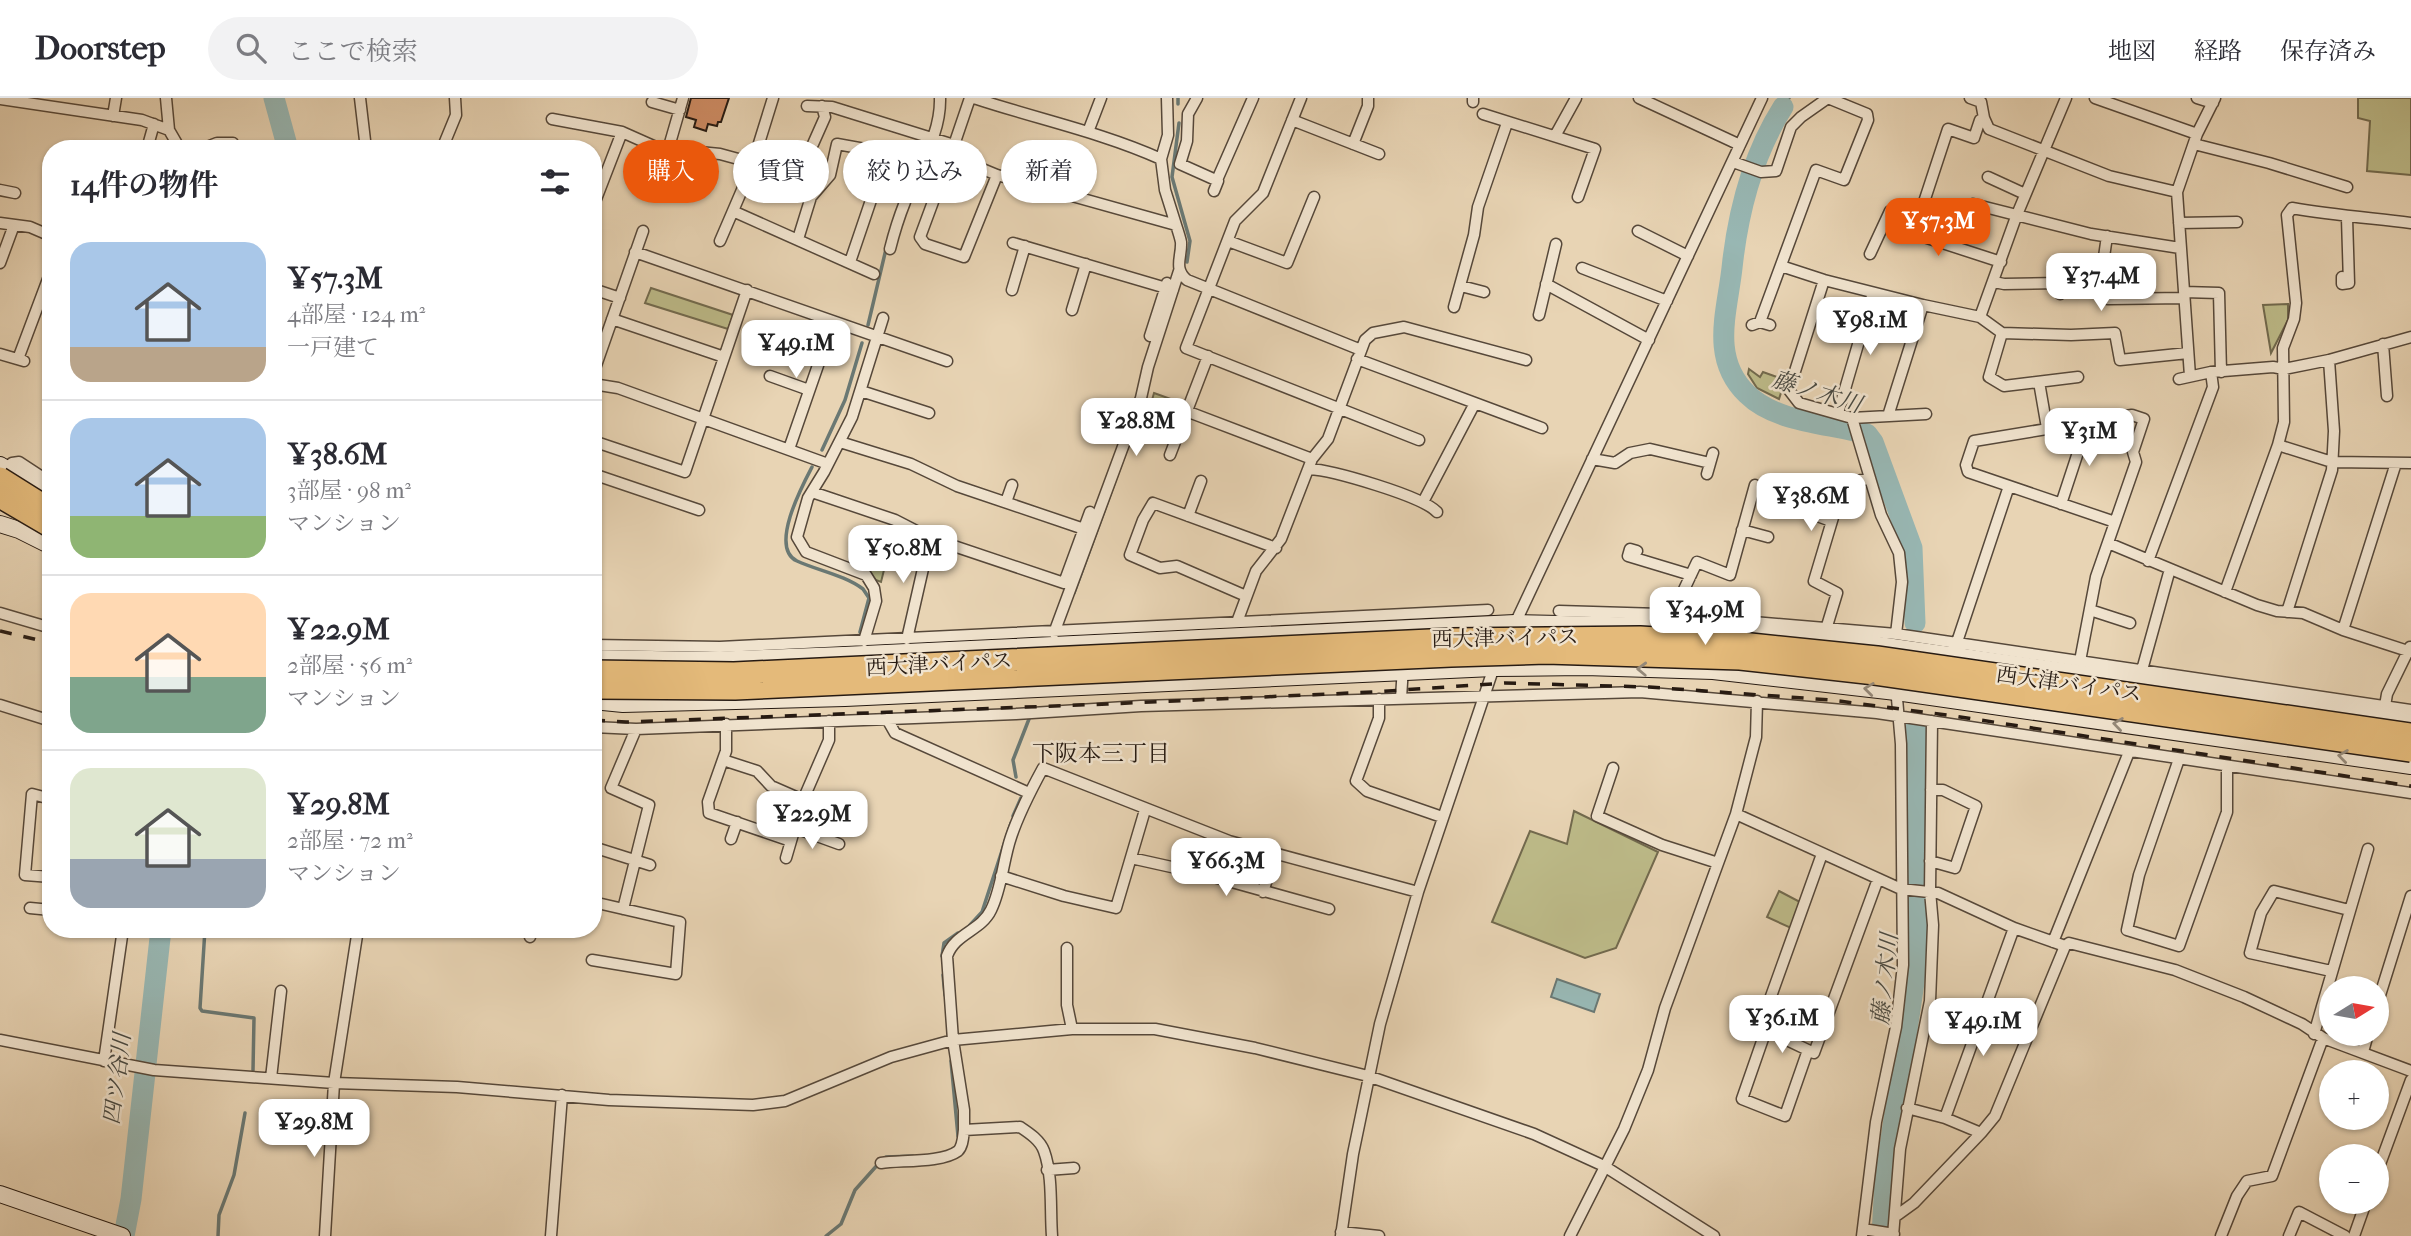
<!DOCTYPE html>
<html lang="ja">
<meta charset="utf-8">
<style>
:root{--surface:#fff;--page:#f2f2f3;--text:#2b2b33;--muted:#7c7c81;--line:#e1e1e2;--accent:#ea580c}
body{margin:0;font-family:"IM FELL French Canon","Noto Serif JP",serif;background:var(--page);color:var(--text);height:100vh;display:flex;flex-direction:column;font-size:26px;white-space:nowrap}
*{box-sizing:border-box;margin:0}
p{font-size:23px;color:var(--muted)}
.icon{flex:none;width:38px;height:38px;fill:none;stroke:currentColor;stroke-width:2;stroke-linecap:round;stroke-linejoin:round}
.map{position:relative;flex:1;overflow:hidden}
.panel{position:absolute;left:42px;top:42px;width:560px;height:798px;display:flex;flex-direction:column;background:var(--surface);border-radius:28px;box-shadow:0 2px 5px #0004}
.panel>*{flex:none}
.banner{position:absolute;left:623px;top:42px;width:665px;height:63px;display:flex;gap:14px}
.needle{width:46px;rotate:79deg}
.tools{position:absolute;left:2319px;top:878px;display:grid;gap:14px}
.tools a{display:grid;place-items:center;width:70px;height:70px;border-radius:50%;background:var(--surface);box-shadow:0 2px 5px #0004;font-size:35px}
.price{position:absolute;translate:-50% -60px;padding:0 16px;border-radius:14px;background:#fff;color:#222;font-size:23px;line-height:46px;filter:drop-shadow(0 2px 4px #0008)}
.price::after{content:'';position:absolute;left:50%;top:42px;width:21px;height:16px;margin-left:-10px;background:inherit;clip-path:polygon(0 0,100% 0,50% 100%)}
.price.on{background:var(--accent);color:#fff}
ul{padding:0;list-style:none}
li{display:flex;align-items:center;gap:21px;height:175px;padding:0 28px}
li+li{border-top:2px solid var(--line)}
li span{display:grid;place-items:center;flex:none;width:196px;height:140px;border-radius:21px;color:#555}
li>.icon{margin-inline-start:auto}
span .icon{width:84px;height:84px;fill:#fffc;stroke-width:1}
li b{font-size:30px}
h2{display:flex;justify-content:space-between;align-items:center;height:84px;padding:0 28px;font-size:30px}
.tag{padding:0 24px;border-radius:32px;background:var(--surface);box-shadow:0 2px 5px #0004;font-size:24px;line-height:63px}
.tag.on{background:var(--accent);color:#fff}
header{display:flex;align-items:center;gap:42px;box-sizing:border-box;height:98px;padding:0 35px;background:var(--surface);border-bottom:2px solid var(--line)}
header strong{font-size:33px}
nav{display:flex;gap:38px;margin-inline-start:auto;font-size:24px}
.search{width:490px;height:63px;background:var(--page);display:flex;align-items:center;gap:18px;box-sizing:border-box;padding:0 24px;border-radius:38px;color:var(--muted);font-size:26px}
.map>svg:first-child{display:block}
.green{fill:#bdbb89;stroke:#726a4e;stroke-width:2}
.water{fill:#98b7b3;stroke:#6a7873;stroke-width:2}
.lines{fill:none;stroke-linecap:round;stroke-linejoin:round}
.stream{stroke:#6a7873;stroke-width:3.5}
.river{stroke:#98b7b3;stroke-width:21}
.building{fill:#ce8c64;stroke:#261a12;stroke-width:2}
.street-casing{stroke:#56483a;stroke-width:13}
.secondary-casing{stroke:#261a12;stroke-width:18}
.street{stroke:#f0e3ce;stroke-width:10}
.secondary{stroke:#f0e3ce;stroke-width:16}
.rail{stroke:#261a12;stroke-width:3.5;stroke-dasharray:12 12;stroke-linecap:butt}
.highway-bridge-casing{stroke:#261a12;stroke-width:24;stroke-linecap:butt}
.highway-bridge{stroke:#e4ba7a;stroke-width:21}
.oneway{stroke:#958979}
.labels{text-anchor:middle;dominant-baseline:central;stroke-width:5;stroke-linejoin:round;paint-order:stroke}
.street-label{font-size:21px;fill:#261a12;stroke:#f0e3ce}
.water-label{font-size:23px;font-style:italic;fill:#484942;stroke:#f0e3ce}
.neighbourhood-label{font-size:23px;fill:#261a12;stroke:#f0e3ce}
</style>
<header>
<strong>Doorstep</strong>
<div class="search"><svg class="icon" aria-label="search" viewBox="0 0 24 24"><circle cx="10" cy="10" r="6"/><path d="M15 15l6 6"/></svg>ここで検索</div>
<nav><a>地図</a><a>経路</a><a>保存済み</a></nav>
</header>
<div class="map">
<svg width="2411" height="1138" viewBox="0 0 2411 1138">
<rect width="100%" height="100%" fill="#e8d4b4"/>
<filter id="stains"><feTurbulence type="fractalNoise" baseFrequency=".00286" numOctaves="4"/><feColorMatrix values="0 0 0 0 .2 0 0 0 0 .09 0 0 0 0 .02 0 0 0 .5 -.17"/></filter>
<radialGradient id="worn" r=".72"><stop offset=".6" stop-color="#630" stop-opacity="0"/><stop offset="1" stop-color="#630" stop-opacity=".3"/></radialGradient>
<path class="green" d="M2358,0H2411V77L2367,73L2370,23L2358,20Z
M651,190L733,217L728,231L645,205Z
M2288,206V222L2271,255L2263,207Z
M1749,271L1760,279L1763,274L1785,282L1779,301L1757,290L1748,276Z
M1154,295L1182,305L1168,343L1143,334Z
M874,447L889,452L881,484L876,482L866,472Z
M1574,713L1658,754L1616,850L1585,860L1492,824L1530,733L1567,746Z
M1779,793L1800,804L1791,830L1767,819Z"/>
<path class="water" d="M1557,881L1600,896L1594,914L1551,899Z"/>
<g class="lines">
<path class="stream" d="M1178,6V0
M1783,9L1789,0
M1179,25L1172,79L1190,143L1187,164
M868,227L886,151
M822,352L845,302L862,245
M812,369C802,388 769,450 797,463C819,473 844,477 863,491L869,500L860,534
M1074,495L1146,298
M1016,679L1013,662L1029,621
M1013,718L1021,700
M970,827L982,814L1011,725
M205,831L200,910L202,913L254,920L253,972
M942,858L944,845L958,835
M943,877L945,897
M951,963L958,1038
M886,1059L913,1058
M218,1138L219,1117L234,1077L245,1015
M826,1138L841,1126L855,1092L880,1064"/>
<path class="river" d="M274,0L288,51
M1783,9C1752,58 1738,113 1732,170C1727,215 1710,260 1747,296C1776,325 1829,325 1867,336L1873,344L1912,450L1915,525
M124,1138L131,1101L161,831
M1882,1138L1885,1082L1917,864L1916,627"/>
</g>
<path class="building" d="M691,0H729L721,24H718L717,28L708,26L706,33L694,29L696,22L686,19Z"/>
<g class="lines">
<g class="street-casing">
<path id="street" d="M166,0L169,32
M360,0L366,51
M974,0C1037,21 1101,34 1161,61
M1167,0L1168,37L1161,61L1165,92L1176,127
M1197,0L1188,16L1187,43L1180,66L1218,83L1214,93
M1301,0L1263,95L1235,123L1186,250L1419,342
M1473,0V4
M1639,0L1740,47
M1970,0L1981,4L1984,20L1989,31L2109,78L2177,94
M2095,0L2197,36
M2197,0L2213,5
M0,1L142,22L169,32L180,51
M652,4L680,12
M807,8L832,9L954,47L920,139L925,146L964,159L997,77
M1483,16L1595,51L1578,99
M113,18L116,0
M552,21L622,34L658,50L720,56L753,65
M1292,22L1379,56
M1088,34L1101,0
M1555,38L1576,0
M813,46L825,19L822,8
M1353,46L1368,8V0
M2194,46L2269,65L2347,89
M954,47L970,0
M147,51L154,26
M202,51L217,45H233
M442,51L456,17L455,0
M668,52L683,0
M951,58L997,77L1176,127C1178,133 1180,139 1181,144C1182,159 1173,170 1187,182L1361,252
M1733,64L1761,74L1776,73L1791,29L1801,19L1828,0L1867,16L1868,22L1844,82L1816,72L1760,224
M1988,79L2025,96
M1217,82L1253,0
M0,92L15,95
M1924,104L1948,31L1974,40L1980,22L1984,20
M1973,106L2091,136L2180,150
M593,109L622,34
M735,114L874,176
M0,125L30,129L51,138
M2179,125L2237,124
M1884,126L2001,164
M1638,133L1688,158
M2107,138L2103,166L2108,201L2184,200
M798,141L811,99L830,77L837,46L887,55L850,164
M720,143L751,71L773,0
M1228,143L1287,165L1314,99
M1013,145L1173,192
M890,151C894,135 899,119 905,104C917,69 941,39 940,0
M635,154L947,263
M1870,156L1890,113
M0,165L14,127
M1781,168L1824,182L1923,207L1888,318
M1582,170L1667,203
M2059,174L2060,196
M2342,179V186L2349,185L2347,120
M1824,182L1789,292L1799,305L1852,320L1926,316
M1994,184L2004,186L2059,185
M1546,186L1649,242
M1461,188L1484,194
M593,191L620,200
M1012,192L1025,148
M2184,194L2219,195L2221,274
M1923,207L1980,219L2002,235L2071,237L2115,235L2120,262L2188,255
M1454,209L1474,137L1478,109L1507,25
M1072,212L1086,166
M1539,217L1556,146
M1980,219L2016,119L2066,0
M612,221L724,259
M1752,227L1760,224L1770,227
M2002,235L1989,279L2004,288L2078,279
M1150,238L1167,185
M2383,246L2387,298
M0,256L24,263
M18,261L51,173
M1357,261L1542,330
M593,276L643,133
M770,278L809,292
M2190,278L2177,94L2197,36L2215,0
M2179,281L2211,274L2273,269L2284,271L2329,262L2411,239
M2039,284L2047,330
M593,286L618,290L828,366
M861,293L929,315
M1186,313L1312,361
M1838,315L1873,195
M1852,320L1881,417L1899,455L1902,484L1896,536
M593,343L685,374L747,192
M840,344L911,366L957,388L1084,431
M2278,347L2332,364L2411,365
M789,351L833,224
M1170,357L1208,258
M1592,361L1615,365L1630,355L1650,351L1710,365
M5,371L12,365L19,364L51,385
M1309,371C1332,372 1422,398 1437,414
M593,376L699,412
M1707,376L1713,355
M812,394L895,422L930,440L1064,485L1090,414
M1006,404L1012,387
M1423,404L1475,305
M2061,406L2088,324
M1809,415L1831,423
M1188,418L1201,383
M1742,432L1768,439
M2108,445L2257,507L2277,513L2303,515L2343,532L2411,554
M1637,453L1630,451L1628,458L1691,477
M2148,463L2213,289L2211,274
M2225,494L2278,347L2284,324L2283,250L2294,221L2296,205L2287,117L2292,110C2332,117 2371,120 2411,125
M1246,498L1177,468L1160,470L1130,457L1143,422L1153,405L1276,450
M2090,512L2130,525
M1559,513L1660,516L1896,536L2411,612
M2287,514L2332,372L2334,333L2329,262
M0,515L51,530
M1672,517L1697,464L1730,477L1755,387
M1237,524L1256,473L1281,441L1312,361L1328,341L1365,242L1373,235L1404,229L1526,262
M1827,528L1837,495L1814,483L1843,386L1870,380
M1513,530L1762,0
M2343,532L2396,365
M1054,535L1141,300L1148,269L1179,173
M907,541L930,440
M864,543L876,503L874,490L866,477L806,454L797,439L808,400L824,374L852,319L883,220
M593,547L720,549L1488,512
M1955,550L2009,388
M2080,563L2096,479L2136,364L2133,354L2144,321L2132,317L1974,343L1966,367L1968,374L2115,424
M2142,572L2170,471
M1401,600L1403,569
M1379,601V620L1356,683L1367,693L1442,719
M0,607L51,623
M2385,608L2387,596L2410,549
M887,621L895,635L1029,695
M726,626V653L708,704L709,715L791,743
M593,629L636,631L1016,616L1141,608L1640,594L1877,615L2411,695
M2179,661L2139,777L2127,832L2179,848L2227,714V668
M723,662L757,673L771,688L803,702
M1613,670L1597,718L1662,747L1718,765
M51,701L32,696L25,777L51,779
M1736,716L1901,791L1938,795L2014,830L2065,848
M795,730L839,746
M731,741L737,724
M593,749L650,767
M1822,756L1760,929L1814,955L1878,781
M786,760L803,702L829,642V623
M1131,760L1203,776L1329,811
M1930,763L1955,770L1976,708L1943,692H1931
M1001,778L1064,798L1116,810L1145,712
M1263,794L1275,756
M30,810L51,812
M623,811L649,707L611,690L636,631
M530,839L532,831
M2053,844L2129,654
M1067,850V907L1072,931
M592,862L676,876L680,824L593,804
M2331,873L2250,855L2261,815L2274,793L2349,812
M2376,910L2411,798
M1766,932L1742,1001L1785,1018L1808,952
M2314,936L2368,751
M0,942L154,972L334,985L457,989L609,1002L753,1007L785,1003L891,959L953,942L1072,931H1155L1255,950L1368,978L1534,1036L1604,1068L1714,1138
M2363,954L2368,936
M104,963L123,831
M271,980L281,893
M1907,1010L1945,1020L2014,830
M1981,1035L1995,1018L2065,848L2069,845L2175,872L2244,899L2302,926L2323,940L2411,973
M881,1065C900,1062 942,1065 958,1053C963,1048 963,1039 964,1032
M1047,1072L1074,1070
M2376,1077L2411,982
M1896,1118L1914,1105L1981,1035L1945,1020
M1863,1131L1894,1136
M1341,1134L1379,1138
M325,1138L334,985L358,831
M551,1138L562,997
M1052,1138C1050,1111 1053,1078 1044,1053C1040,1042 1029,1035 1020,1029L964,1032V1012L953,942L947,858C955,835 981,833 991,812C1002,790 1003,762 1011,739C1019,715 1031,692 1043,670L1229,743L1418,794
M1341,1138L1353,1056L1380,926L1418,794L1495,566
M1570,1138L1624,1031L1648,972L1665,910L1736,716L1756,639L1757,603
M1862,1138L1876,1024L1896,929L1903,867L1901,646L1896,589
M1893,1138L1900,1051L1930,903L1933,827L1930,793L1932,623
M2221,1138L2237,1098L2247,1083L2272,1078L2323,940
M2289,1138L2299,1114L2345,1138
M2354,1138L2366,1104"/>
</g>
<g class="secondary-casing">
<path id="secondary" d="M0,367L51,397
M0,426L19,432L51,448
M593,560L708,562L843,557L1515,525L1659,528L1822,539L2411,622
M593,603L623,606L845,600L1493,570L1585,569L1713,573L1896,594L2411,668
M0,1096L122,1138"/>
</g>
<use href="#street" class="street"/>
<use href="#secondary" class="secondary"/>
<path class="rail" d="M0,533L51,545
M593,622L626,624L1107,606L1373,594L1505,585L1649,589L1831,602L1954,618L2411,688"/>
<g class="highway-bridge-casing">
<path id="highway-bridge" d="M0,380L51,412
M0,399L51,429
M593,573L734,575L1451,541L1640,539L1741,545L1877,559L2411,636
M593,590L735,591L1451,558L1546,555L1740,561L1875,576L2411,653"/>
</g>
<use href="#highway-bridge" class="highway-bridge"/>
</g>
<defs><path id="oneway-chevron" d="M-2-3.5L2.5 0L-2 3.5" fill="none" stroke-width="1.6" stroke-linecap="round" stroke-linejoin="round" transform="scale(1.75)"/></defs>
<g class="oneway">
<use href="#oneway-chevron" transform="translate(1642 571) rotate(-178)"/>
<use href="#oneway-chevron" transform="translate(1869 591) rotate(-173)"/>
<use href="#oneway-chevron" transform="translate(2118 626) rotate(-172)"/>
<use href="#oneway-chevron" transform="translate(2343 658) rotate(-172)"/>
</g>
<g class="labels">
<g class="street-label">
<text transform="translate(1505 540) rotate(-1)">西大津バイパス</text>
<text transform="translate(939 566) rotate(-3)">西大津バイパス</text>
<text transform="translate(2069 586) rotate(8)">西大津バイパス</text>
</g>
<g class="water-label">
<text transform="translate(1817 294) rotate(17)">藤ノ木川</text>
<text transform="translate(1885 881) rotate(-84)">藤ノ木川</text>
<text transform="translate(117 981) rotate(-83)">四ツ谷川</text>
</g>
<g class="neighbourhood-label">
<text x="1101" y="655">下阪本三丁目</text>
</g>
</g>
<rect width="100%" height="100%" filter="url(#stains)"/>
<rect width="100%" height="100%" fill="url(#worn)"/>
</svg>
<div class="tools">
<a><svg class="needle" viewBox="-14 -14 28 28"><path d="M0-13l5 13h-10z" fill="#e53935"/><path d="M0 13l5-13h-10z" fill="#7c7c81"/></svg></a>
<a>+</a>
<a>−</a>
</div>
<b class="price on" style="left:1938px;top:160px">¥57.3M</b>
<b class="price" style="left:2101px;top:215px">¥37.4M</b>
<b class="price" style="left:1870px;top:259px">¥98.1M</b>
<b class="price" style="left:796px;top:282px">¥49.1M</b>
<b class="price" style="left:1136px;top:360px">¥28.8M</b>
<b class="price" style="left:2089px;top:370px">¥31M</b>
<b class="price" style="left:1811px;top:435px">¥38.6M</b>
<b class="price" style="left:903px;top:487px">¥50.8M</b>
<b class="price" style="left:1705px;top:549px">¥34.9M</b>
<b class="price" style="left:812px;top:753px">¥22.9M</b>
<b class="price" style="left:1226px;top:800px">¥66.3M</b>
<b class="price" style="left:1782px;top:957px">¥36.1M</b>
<b class="price" style="left:1983px;top:960px">¥49.1M</b>
<b class="price" style="left:314px;top:1061px">¥29.8M</b>
<div class="banner">
<a class="tag on">購入</a>
<a class="tag">賃貸</a>
<a class="tag">絞り込み</a>
<a class="tag">新着</a>
</div>
<section class="panel">
<h2>14件の物件<svg class="icon" aria-label="filters" viewBox="0 0 24 24"><path d="M4 7h16M4 17h16"/><circle cx="9" cy="7" r="2"/><circle cx="15" cy="17" r="2"/></svg></h2>
<ul>
<li><span style="background:linear-gradient(#a9c7e8 75%,#b9a48a 0)"><svg class="icon" aria-label="home" viewBox="0 0 24 24"><path d="M3 11l9-7 9 7M6 9v11h12V9"/></svg></span><div><b>¥57.3M</b><p>4部屋 · 124 m²</p><p>一戸建て</p></div></li>
<li><span style="background:linear-gradient(#a9c7e8 70%,#8fb573 0)"><svg class="icon" aria-label="home" viewBox="0 0 24 24"><path d="M3 11l9-7 9 7M6 9v11h12V9"/></svg></span><div><b>¥38.6M</b><p>3部屋 · 98 m²</p><p>マンション</p></div></li>
<li><span style="background:linear-gradient(#ffd9b3 60%,#7fa58c 0)"><svg class="icon" aria-label="home" viewBox="0 0 24 24"><path d="M3 11l9-7 9 7M6 9v11h12V9"/></svg></span><div><b>¥22.9M</b><p>2部屋 · 56 m²</p><p>マンション</p></div></li>
<li><span style="background:linear-gradient(#dfe7d0 65%,#9aa5b1 0)"><svg class="icon" aria-label="home" viewBox="0 0 24 24"><path d="M3 11l9-7 9 7M6 9v11h12V9"/></svg></span><div><b>¥29.8M</b><p>2部屋 · 72 m²</p><p>マンション</p></div></li>
</ul>
</section>
</div>
